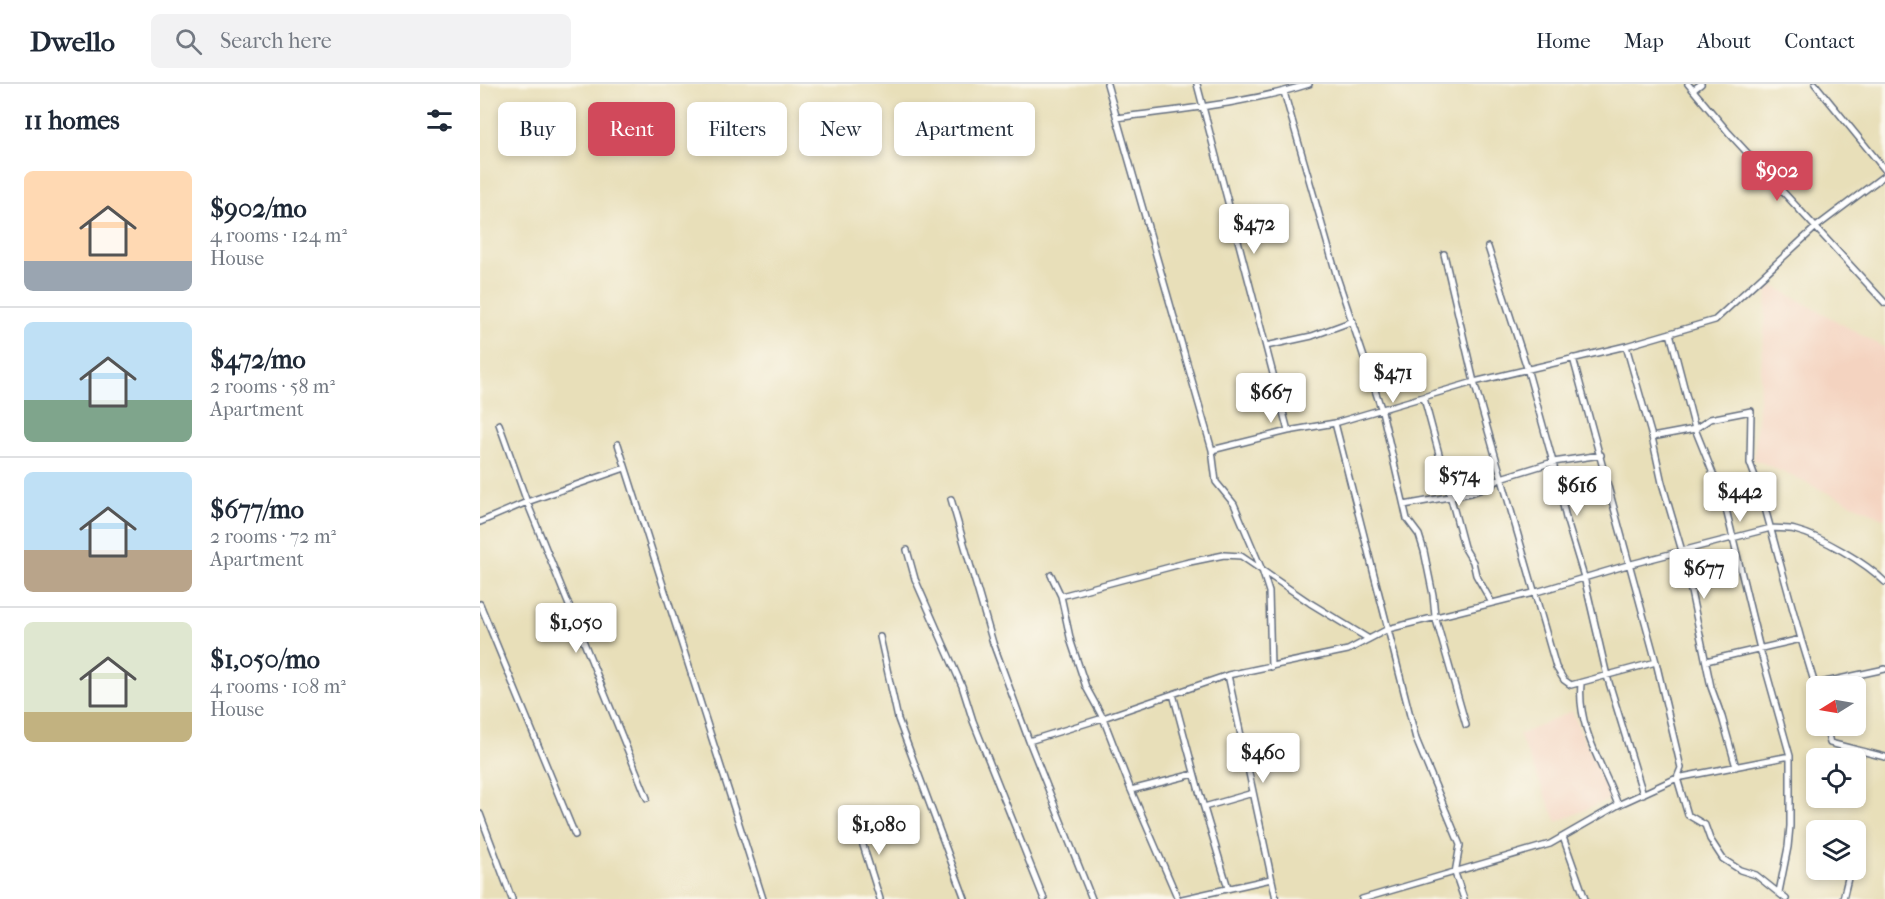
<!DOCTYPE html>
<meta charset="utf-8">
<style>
:root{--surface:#fff;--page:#f2f2f3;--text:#1f2937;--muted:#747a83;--line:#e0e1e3;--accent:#d1495b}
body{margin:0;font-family:"IM FELL French Canon",serif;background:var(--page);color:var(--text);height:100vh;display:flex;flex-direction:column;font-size:22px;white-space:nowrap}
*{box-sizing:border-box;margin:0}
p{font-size:20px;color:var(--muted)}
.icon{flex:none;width:33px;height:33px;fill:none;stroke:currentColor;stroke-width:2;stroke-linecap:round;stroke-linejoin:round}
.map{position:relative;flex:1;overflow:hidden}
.sheet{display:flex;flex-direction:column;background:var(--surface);width:480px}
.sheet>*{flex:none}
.banner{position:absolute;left:18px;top:18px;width:570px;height:54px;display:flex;gap:12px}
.needle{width:39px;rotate:259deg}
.controls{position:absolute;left:1326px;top:592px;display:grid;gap:12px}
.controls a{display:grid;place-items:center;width:60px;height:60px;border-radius:9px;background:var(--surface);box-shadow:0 3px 9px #0003;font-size:30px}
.price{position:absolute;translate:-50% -51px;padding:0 14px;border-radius:6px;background:#fff;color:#222;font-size:20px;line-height:39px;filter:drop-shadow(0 2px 3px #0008)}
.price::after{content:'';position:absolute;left:50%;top:36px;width:18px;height:14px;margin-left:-9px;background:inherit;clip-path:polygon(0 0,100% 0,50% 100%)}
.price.selected{background:var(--accent);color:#fff}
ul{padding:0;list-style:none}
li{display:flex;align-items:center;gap:18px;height:150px;padding:0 24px}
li+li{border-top:2px solid var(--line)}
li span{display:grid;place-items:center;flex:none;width:168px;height:120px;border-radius:9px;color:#555}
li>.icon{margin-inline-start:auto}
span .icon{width:72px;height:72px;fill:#fffc;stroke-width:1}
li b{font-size:26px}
h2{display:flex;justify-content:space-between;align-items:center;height:72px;padding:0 24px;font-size:26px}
.chip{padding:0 21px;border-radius:9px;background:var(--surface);box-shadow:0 3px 9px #0003;font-size:21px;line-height:54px}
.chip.selected{background:var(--accent);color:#fff}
header{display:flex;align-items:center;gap:36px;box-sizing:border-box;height:84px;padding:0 30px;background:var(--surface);border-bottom:2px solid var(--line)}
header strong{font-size:28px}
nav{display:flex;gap:33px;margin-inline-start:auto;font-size:21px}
.search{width:420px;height:54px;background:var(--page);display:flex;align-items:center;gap:15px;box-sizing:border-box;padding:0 21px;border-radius:9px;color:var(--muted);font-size:22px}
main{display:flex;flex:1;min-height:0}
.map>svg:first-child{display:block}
.built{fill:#f4d3c0}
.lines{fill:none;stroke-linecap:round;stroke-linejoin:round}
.minor-casing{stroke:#636d7e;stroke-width:8}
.minor{stroke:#fff;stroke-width:5}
</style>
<header>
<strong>Dwello</strong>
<div class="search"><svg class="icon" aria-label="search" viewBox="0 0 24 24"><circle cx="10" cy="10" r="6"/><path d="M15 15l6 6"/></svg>Search here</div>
<nav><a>Home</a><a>Map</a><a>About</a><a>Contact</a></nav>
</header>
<main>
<section class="sheet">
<h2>11 homes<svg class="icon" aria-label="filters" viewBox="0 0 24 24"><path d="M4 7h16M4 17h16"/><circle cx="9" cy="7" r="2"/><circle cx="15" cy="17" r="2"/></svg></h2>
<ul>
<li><span style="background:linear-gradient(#ffd9b3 75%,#9aa5b1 0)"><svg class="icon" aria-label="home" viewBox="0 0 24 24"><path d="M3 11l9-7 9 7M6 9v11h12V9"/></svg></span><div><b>$902/mo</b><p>4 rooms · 124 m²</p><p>House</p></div></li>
<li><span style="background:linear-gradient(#bfe0f5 65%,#7fa58c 0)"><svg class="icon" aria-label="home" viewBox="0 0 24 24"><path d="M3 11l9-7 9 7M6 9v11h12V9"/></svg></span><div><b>$472/mo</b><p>2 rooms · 58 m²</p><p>Apartment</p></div></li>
<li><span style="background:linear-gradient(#bfe0f5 65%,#b9a48a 0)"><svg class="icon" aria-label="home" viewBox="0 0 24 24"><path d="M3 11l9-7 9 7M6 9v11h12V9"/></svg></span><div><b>$677/mo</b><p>2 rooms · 72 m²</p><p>Apartment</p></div></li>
<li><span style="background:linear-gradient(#dfe7d0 75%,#c2b280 0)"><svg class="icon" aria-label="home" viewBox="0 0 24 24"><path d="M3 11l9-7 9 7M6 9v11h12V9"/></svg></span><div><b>$1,050/mo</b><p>4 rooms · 108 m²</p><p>House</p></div></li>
</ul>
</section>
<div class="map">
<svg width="1405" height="815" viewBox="0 0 1405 815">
<rect width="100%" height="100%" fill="#fbf7ec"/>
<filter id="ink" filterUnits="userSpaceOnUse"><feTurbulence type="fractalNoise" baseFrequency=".0167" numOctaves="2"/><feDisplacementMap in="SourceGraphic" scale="12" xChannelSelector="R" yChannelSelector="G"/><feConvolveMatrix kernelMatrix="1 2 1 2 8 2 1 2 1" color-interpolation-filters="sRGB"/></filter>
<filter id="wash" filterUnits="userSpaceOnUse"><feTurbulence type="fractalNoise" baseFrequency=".008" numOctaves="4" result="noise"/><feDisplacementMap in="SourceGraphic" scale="24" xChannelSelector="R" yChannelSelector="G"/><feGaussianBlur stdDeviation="1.35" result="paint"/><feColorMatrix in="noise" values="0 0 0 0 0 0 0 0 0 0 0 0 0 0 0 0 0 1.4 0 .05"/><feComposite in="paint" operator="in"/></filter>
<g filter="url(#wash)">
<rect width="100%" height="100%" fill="#e8dfb9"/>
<path class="built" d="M1288,199L1405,264V435L1274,375Z
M1092,627L1130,715L1077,738L1039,651Z"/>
</g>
<g filter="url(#ink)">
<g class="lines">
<g class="minor-casing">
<path id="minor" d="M627,0L732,366L736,398L754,420L782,486L789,508L791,583
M717,0L808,347
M1208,0L1249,49L1405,219
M1335,0L1405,86
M1213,6L1221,0
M804,8L857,193L902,327L927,435L939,451L944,467L953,511L955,532L986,641
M637,34C701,25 767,20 829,0
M1008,163L1047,284L1073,378L1086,434L1104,493L1127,592L1163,710
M964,170L994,298L1076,583L1084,596L1091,601L1176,578L1201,684L1197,694L1208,731L1225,741L1230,755L1243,775L1260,786L1276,791L1306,815
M1190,249L1215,345L1230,335L1271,327L1270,379L1280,406L1321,555L1336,604
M786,262L832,252L873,237
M1146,262L1172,353L1215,345L1244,417L1280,565L1310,672V742L1308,763L1299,808
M1093,274L1176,578
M944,314L984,463L993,478L996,491L1012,519
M19,340L47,418L167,714
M1172,353L1182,399L1204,474L1231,603L1242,633L1256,683
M138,360L283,815
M732,366L808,347L855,339
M471,415L513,559L549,657L612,815
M924,421L991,409L1010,402L1021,394L1073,378L1121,371
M0,438L47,418L145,384
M427,466L435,495L482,602L493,637L564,815
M571,491L581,512L591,558L606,603L623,634L651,706L698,815
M581,512L705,479L744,471L761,472L830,519L889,555
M0,520L95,751
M400,553L418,635L485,815
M1226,577L1321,555
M748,591L796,815
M1101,600C1097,644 1123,681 1138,721
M1336,600L1405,585
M693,610L719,707L748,804
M1346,642L1350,659L1405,673
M549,657L623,634L748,591L868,566L908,545L855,339L994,298L1146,262L1235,236L1336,143L1405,91
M651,706L714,690
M724,723L773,709
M0,730L32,815
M375,736L400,815
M1083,753L1105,815
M1376,765V762
M702,815L791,795
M882,815L1070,760L1138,721L1197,694L1310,672
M984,815L975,789L980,761L936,655L908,545L1053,509L1151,480L1291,444C1299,445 1308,444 1315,446C1342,453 1385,478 1405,498
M1363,815L1370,786"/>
</g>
<use href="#minor" class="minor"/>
</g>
</g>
</svg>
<div class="controls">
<a><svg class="needle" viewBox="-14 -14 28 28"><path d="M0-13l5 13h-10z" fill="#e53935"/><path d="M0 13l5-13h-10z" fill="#747a83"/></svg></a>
<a><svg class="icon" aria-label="locate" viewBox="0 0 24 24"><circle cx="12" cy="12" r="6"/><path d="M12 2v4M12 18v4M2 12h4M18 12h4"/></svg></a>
<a><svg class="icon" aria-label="layers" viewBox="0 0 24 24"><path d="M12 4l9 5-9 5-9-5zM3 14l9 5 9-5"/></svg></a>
</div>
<b class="price selected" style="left:1297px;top:118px">$902</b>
<b class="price" style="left:774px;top:171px">$472</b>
<b class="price" style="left:913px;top:320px">$471</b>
<b class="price" style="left:791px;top:340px">$667</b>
<b class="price" style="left:979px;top:423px">$574</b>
<b class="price" style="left:1097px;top:433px">$616</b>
<b class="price" style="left:1260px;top:439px">$442</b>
<b class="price" style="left:1224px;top:516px">$677</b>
<b class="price" style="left:96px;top:570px">$1,050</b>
<b class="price" style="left:783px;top:700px">$460</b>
<b class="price" style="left:399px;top:772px">$1,080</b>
<div class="banner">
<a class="chip">Buy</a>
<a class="chip selected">Rent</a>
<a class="chip">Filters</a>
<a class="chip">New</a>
<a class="chip">Apartment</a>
</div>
</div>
</main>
